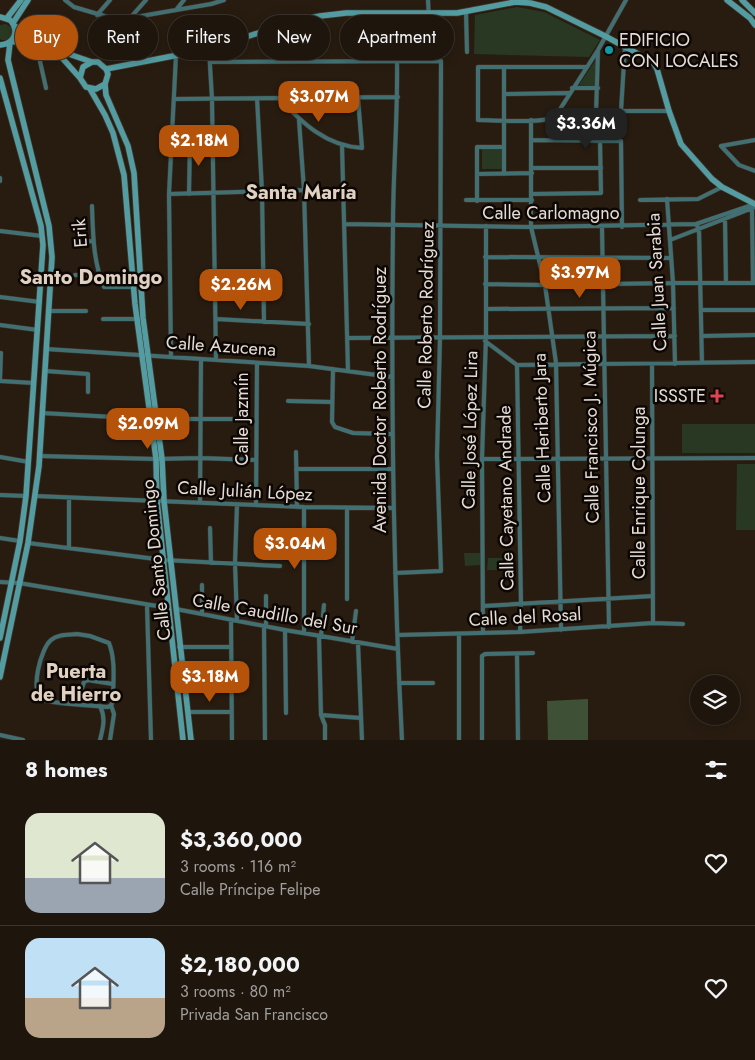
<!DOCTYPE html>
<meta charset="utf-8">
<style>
:root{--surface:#1e150c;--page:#2b221a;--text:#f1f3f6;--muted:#a19f9d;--line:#3c342d;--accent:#b45309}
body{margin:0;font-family:Jost,sans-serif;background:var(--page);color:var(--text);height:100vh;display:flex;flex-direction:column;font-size:19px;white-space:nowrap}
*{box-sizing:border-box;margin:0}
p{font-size:16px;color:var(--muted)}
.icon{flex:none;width:28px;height:28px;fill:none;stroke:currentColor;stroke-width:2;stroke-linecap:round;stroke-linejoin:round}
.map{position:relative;height:740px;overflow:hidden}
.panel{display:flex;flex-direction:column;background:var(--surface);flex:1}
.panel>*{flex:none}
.hud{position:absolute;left:15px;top:15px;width:500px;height:45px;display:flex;gap:10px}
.fabs{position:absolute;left:690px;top:675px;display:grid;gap:10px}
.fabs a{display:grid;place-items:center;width:50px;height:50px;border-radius:50%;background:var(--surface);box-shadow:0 2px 12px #0003,0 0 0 1px var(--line);font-size:25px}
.price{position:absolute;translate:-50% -42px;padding:0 11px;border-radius:10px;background:var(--accent);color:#fff;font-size:16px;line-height:32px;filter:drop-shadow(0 1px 2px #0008)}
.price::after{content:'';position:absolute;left:50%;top:30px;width:15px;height:11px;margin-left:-8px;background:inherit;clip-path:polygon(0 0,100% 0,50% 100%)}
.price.active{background:#222;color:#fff}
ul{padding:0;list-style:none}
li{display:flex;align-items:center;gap:15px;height:125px;padding:0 25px}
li+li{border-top:1px solid var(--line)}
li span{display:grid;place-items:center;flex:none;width:140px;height:100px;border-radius:15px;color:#555}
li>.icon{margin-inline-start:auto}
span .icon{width:60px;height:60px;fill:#fffc;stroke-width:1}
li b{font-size:21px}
h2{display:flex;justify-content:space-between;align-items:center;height:60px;padding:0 25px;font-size:21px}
.tag{padding:0 18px;border-radius:22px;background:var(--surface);box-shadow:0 2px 12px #0003,0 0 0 1px var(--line);font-size:18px;line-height:45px}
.tag.active{background:var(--accent);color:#fff}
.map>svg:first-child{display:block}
.green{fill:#293822}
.forest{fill:#3e5136}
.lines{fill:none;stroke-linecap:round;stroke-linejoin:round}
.street-casing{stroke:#42372c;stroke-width:5}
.secondary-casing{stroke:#42372c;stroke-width:7}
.street{stroke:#426f72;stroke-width:4}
.secondary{stroke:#539da2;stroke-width:5.5}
.culture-dot{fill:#0f9aa8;stroke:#0c0704;stroke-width:2}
.health-dot{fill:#e0444e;stroke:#0c0704;stroke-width:2}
.labels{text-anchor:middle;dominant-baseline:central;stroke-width:5;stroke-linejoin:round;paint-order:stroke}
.poi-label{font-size:18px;fill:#e5ddd5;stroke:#0c0704;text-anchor:start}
.street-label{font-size:18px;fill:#e5ddd5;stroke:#0c0704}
.quarter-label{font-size:20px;font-weight:bold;fill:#e1d1c1;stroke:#0c0704}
</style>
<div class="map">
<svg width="755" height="740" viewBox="0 0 755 740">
<rect width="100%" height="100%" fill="#281c10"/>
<path class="green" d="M517,7L544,12L600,40L589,57L474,54L475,15Z
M6,24L12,28L14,35L9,40H2L0,39V25Z
M595,61L596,86L579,85Z
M482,148H503V169H482Z
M682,424H755V453H682Z
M737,464H755V530H736Z
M464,553H481V565L465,566Z
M488,558H504V570H487Z"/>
<path class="forest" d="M588,699V740H548L547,701Z"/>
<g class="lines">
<g class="street-casing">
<path id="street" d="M65,0L74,7L118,20L211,4L224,0
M428,0L431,60
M176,10L184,0
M466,11L467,52
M97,15L110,0
M131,17L146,0
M35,39L46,88
M209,49L212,99L216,360
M397,60C398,116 393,171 393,226C391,398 393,569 402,740
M210,62L441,61L440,338L437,456L441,571L395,573
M572,88H598
M504,94L569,93
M257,98L262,191L264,322
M279,98C302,123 326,146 362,148L358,98
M174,99L398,97
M621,111L625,46
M557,114H596L613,113L621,111H669
M596,114L598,50
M555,117C542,124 494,120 478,120V67H586
M299,120L304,190L309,366
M531,120V227L545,285L556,363L561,630
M532,140L621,141L622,227
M554,140L555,117L598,50L626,0
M613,140V113
M342,145L348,371
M721,146L739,165L755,171
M721,146L755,140
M532,168H601
M477,174L532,173
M504,174V68
M0,178V181
M169,194L304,190
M189,194L190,140
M532,194L601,193L600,140
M667,199L673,283L675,364
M466,200H532
M640,200L698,199L722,187
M477,201V147H503
M92,206C93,233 93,262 104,287H133
M752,209L753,283
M725,219L726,283
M344,224L531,227L696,224L755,204
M696,224L699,229L702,363
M602,227L609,627
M0,231L42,236
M670,240L755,207
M77,242L93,241
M485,257L671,258
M75,275L99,276
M485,284L545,285L673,283H755
M0,297L40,302
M486,309L674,308
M701,310H755
M49,311H86
M103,319H138
M216,319L309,324
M0,325L38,330
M702,336L755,335
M348,338L675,336
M485,341L517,365L755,362
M46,349L309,366L392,377
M171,356L169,194L176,55
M652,364L653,623
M517,365L521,604L520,632
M333,369L332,422L335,427L353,433L391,434
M45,371L88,374V392
M0,379L1,353
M0,381L34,383
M288,401L332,402
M42,413L149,419H232
M296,452L297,507
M40,456L156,459L200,458L256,460
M0,457L29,462
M482,459L755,458
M296,469H392
M0,495L26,496
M35,496L304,507L394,508
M69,498V548
M200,503L201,359
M237,505L235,563L237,621
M256,505L257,363
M347,509V599
M210,528L211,563
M0,538L20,541
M28,543L164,560L280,566
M0,582L19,583L169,608
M147,605L151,740
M483,606L653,596
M176,609L285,630L398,649
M202,614V585
M231,620L232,740
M264,626L265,740
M266,626V596
M285,630L286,713
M304,633V507
M483,633L482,459L486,336V226
M77,634L90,636L109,643C116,661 113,682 113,702L111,705L108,707C98,706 48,703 43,700C29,692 41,648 51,640C58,634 68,635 77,634Z
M398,635L520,632L653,623L683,624
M319,636L321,715L325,725V740
M321,636L324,605
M352,642L356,611
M358,643L362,740
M179,647H231
M517,654L518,740
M184,680L231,679
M399,683H433
M80,703L79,698L84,682L88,680L113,684
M188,712H231
M321,715L361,718
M0,735L23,740
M100,740C103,728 106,718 100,706
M110,740L114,714L111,705
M459,740V634
M482,740V656L485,654L533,653"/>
</g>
<g class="secondary-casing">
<path id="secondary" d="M727,0L750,18L755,25
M742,0L755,13
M0,17L10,20C20,31 14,44 0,45
M7,18L21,0
M13,23L28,0
M15,26L54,49L92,62
M11,42L22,41L32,37
M55,50L80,78
M106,69L209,49L295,21L320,16L346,13H457L515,2L530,3L546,7L605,36L653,62L657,69L669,111L681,144L712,179L722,187L755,204
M0,78L41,226L43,245L26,496L20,541L0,638
M105,84L96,89L86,87L80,78L83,67L92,62H98L106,69L108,74L105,84L106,95L128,146L134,173L143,318L162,459L164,501L191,740
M90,89L105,115L113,133L124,175L135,304L156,459L157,501L183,740
M0,677L28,543L39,466L52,257L49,226L8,60L10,43"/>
</g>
<use href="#street" class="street"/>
<use href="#secondary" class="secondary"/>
</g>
<circle class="culture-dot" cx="609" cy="50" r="5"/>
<path class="health-dot" d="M714.5 388.5h5v5h5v5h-5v5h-5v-5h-5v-5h5z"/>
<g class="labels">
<g class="poi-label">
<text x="619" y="40">EDIFICIO<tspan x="619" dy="21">CON LOCALES</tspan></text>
<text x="706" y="396" text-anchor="end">ISSSTE</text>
</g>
<g class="street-label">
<text x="551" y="213">Calle Carlomagno</text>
<text transform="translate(80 233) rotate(-94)">Erik</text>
<text transform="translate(657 282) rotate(-93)">Calle Juan Sarabia</text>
<text transform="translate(426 315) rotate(-89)">Calle Roberto Rodríguez</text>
<text transform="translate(221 346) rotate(4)">Calle Azucena</text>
<text transform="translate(380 400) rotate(-90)">Avenida Doctor Roberto Rodríguez</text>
<text transform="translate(242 419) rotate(-90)">Calle Jazmín</text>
<text transform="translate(591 427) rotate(-91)">Calle Francisco J. Múgica</text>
<text transform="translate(542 428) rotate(-92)">Calle Heriberto Jara</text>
<text transform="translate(470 430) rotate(-89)">Calle José López Lira</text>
<text transform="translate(245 491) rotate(3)">Calle Julián López</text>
<text transform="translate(639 493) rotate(-90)">Calle Enrique Colunga</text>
<text transform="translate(506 498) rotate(-91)">Calle Cayetano Andrade</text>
<text transform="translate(156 560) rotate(-96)">Calle Santo Domingo</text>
<text transform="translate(275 614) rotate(10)">Calle Caudillo del Sur</text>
<text transform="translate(525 617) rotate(-3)">Calle del Rosal</text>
</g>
<g class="quarter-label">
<text x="301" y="192">Santa María</text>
<text x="91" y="277">Santo Domingo</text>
<text x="76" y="671">Puerta<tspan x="76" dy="23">de Hierro</tspan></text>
</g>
</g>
</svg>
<div class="fabs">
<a><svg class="icon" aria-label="layers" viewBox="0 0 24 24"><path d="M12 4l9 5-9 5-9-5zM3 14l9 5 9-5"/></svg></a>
</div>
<b class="price" style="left:319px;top:123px">$3.07M</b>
<b class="price active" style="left:586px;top:150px">$3.36M</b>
<b class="price" style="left:199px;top:167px">$2.18M</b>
<b class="price" style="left:580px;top:299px">$3.97M</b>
<b class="price" style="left:241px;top:311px">$2.26M</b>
<b class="price" style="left:148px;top:450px">$2.09M</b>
<b class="price" style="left:295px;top:570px">$3.04M</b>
<b class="price" style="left:210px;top:703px">$3.18M</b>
<div class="hud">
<a class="tag active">Buy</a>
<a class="tag">Rent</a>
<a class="tag">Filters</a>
<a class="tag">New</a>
<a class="tag">Apartment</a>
</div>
</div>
<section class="panel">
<h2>8 homes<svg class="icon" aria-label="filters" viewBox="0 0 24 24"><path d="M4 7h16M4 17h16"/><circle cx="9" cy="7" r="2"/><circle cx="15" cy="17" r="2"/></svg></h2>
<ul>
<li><span style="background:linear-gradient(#dfe7d0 65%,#9aa5b1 0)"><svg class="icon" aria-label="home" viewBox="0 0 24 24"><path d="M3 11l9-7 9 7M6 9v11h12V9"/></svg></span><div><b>$3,360,000</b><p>3 rooms · 116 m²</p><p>Calle Príncipe Felipe</p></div><svg class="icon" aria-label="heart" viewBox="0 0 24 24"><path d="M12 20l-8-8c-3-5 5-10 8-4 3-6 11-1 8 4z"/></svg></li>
<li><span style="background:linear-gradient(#bfe0f5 60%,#b9a48a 0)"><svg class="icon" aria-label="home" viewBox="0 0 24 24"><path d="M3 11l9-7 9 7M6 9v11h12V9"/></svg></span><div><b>$2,180,000</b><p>3 rooms · 80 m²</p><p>Privada San Francisco</p></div><svg class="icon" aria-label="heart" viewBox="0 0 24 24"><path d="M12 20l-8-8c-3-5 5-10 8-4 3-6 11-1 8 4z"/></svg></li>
</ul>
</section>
